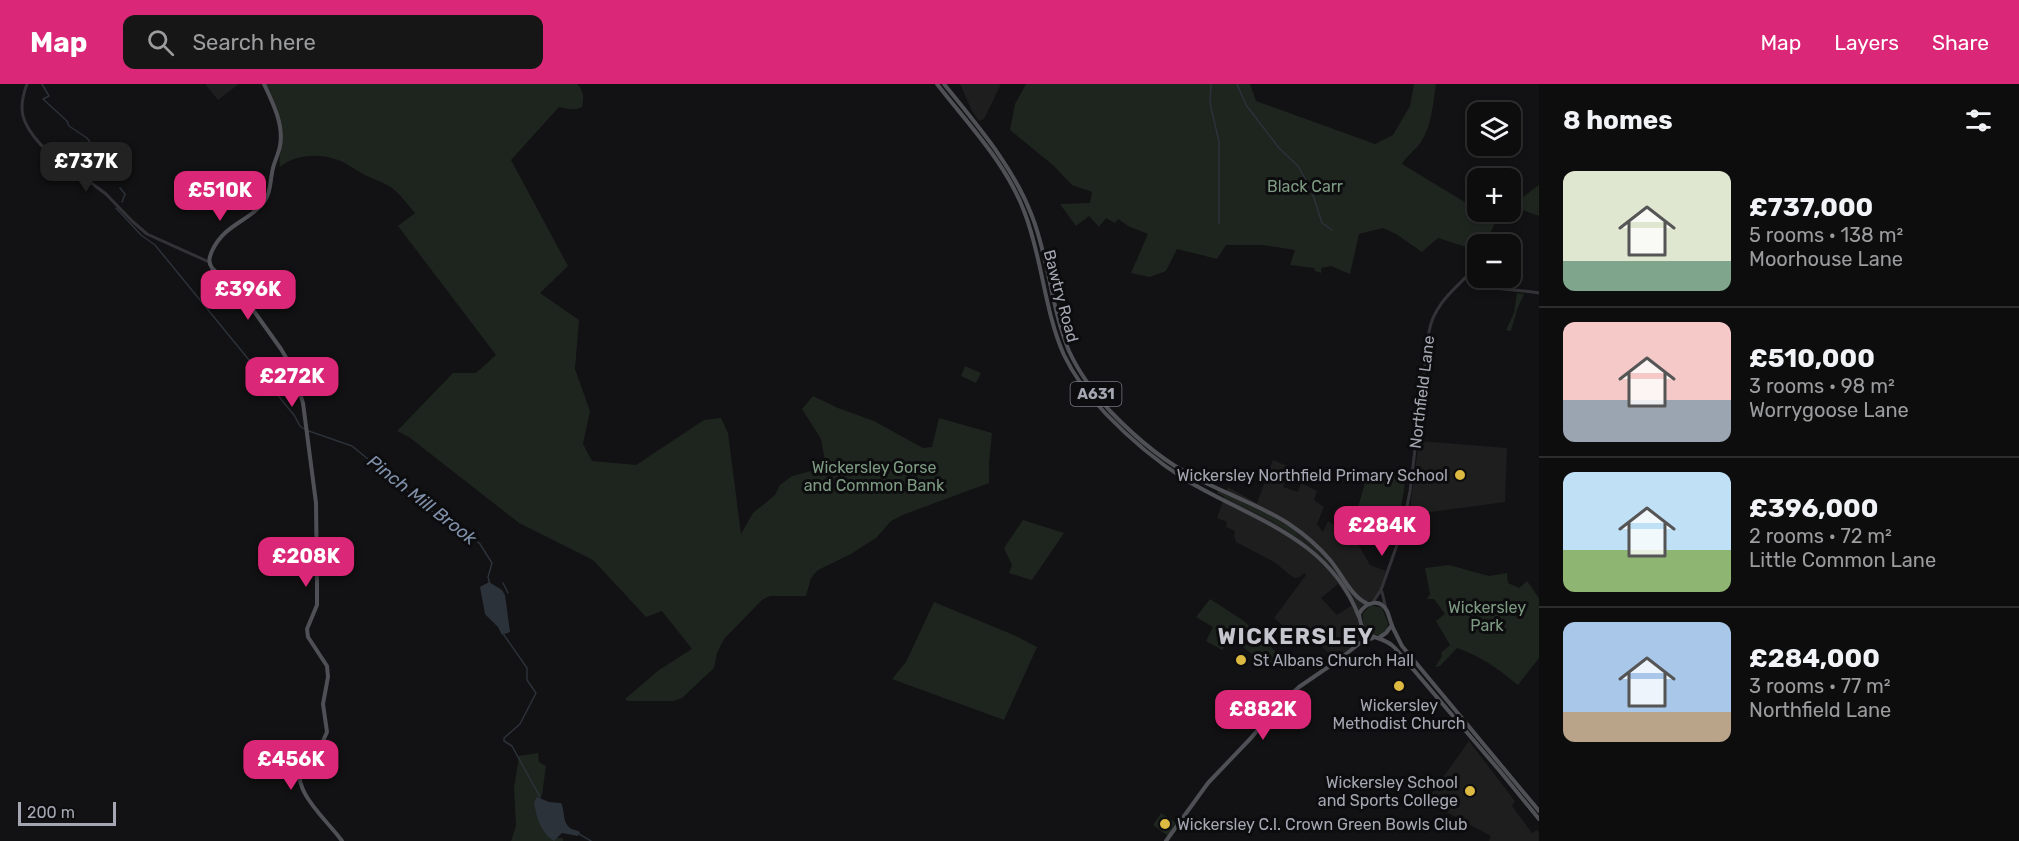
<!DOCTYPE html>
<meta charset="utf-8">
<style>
:root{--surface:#0e0d0e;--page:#171617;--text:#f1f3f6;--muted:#9b9c9e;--line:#2e2d2e;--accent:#db2777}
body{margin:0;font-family:Rubik,sans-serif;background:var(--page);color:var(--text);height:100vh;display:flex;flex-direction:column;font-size:22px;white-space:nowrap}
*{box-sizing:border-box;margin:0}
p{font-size:20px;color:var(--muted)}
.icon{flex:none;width:33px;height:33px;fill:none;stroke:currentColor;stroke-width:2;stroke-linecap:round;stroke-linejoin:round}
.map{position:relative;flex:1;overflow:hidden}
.side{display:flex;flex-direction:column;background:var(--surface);width:480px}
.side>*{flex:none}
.tools{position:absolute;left:1467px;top:18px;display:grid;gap:12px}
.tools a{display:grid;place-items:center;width:54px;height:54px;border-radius:12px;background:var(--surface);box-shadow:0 3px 9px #0003,0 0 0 2px var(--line);font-size:30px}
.scale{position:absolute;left:18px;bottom:15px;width:98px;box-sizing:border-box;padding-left:6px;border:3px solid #a4a7b2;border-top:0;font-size:16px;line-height:21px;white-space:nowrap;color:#a4a7b2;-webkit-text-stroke:4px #0d0c0e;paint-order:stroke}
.price{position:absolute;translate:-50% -51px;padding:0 14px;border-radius:12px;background:var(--accent);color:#fff;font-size:20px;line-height:39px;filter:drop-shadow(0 2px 3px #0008)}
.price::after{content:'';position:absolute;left:50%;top:36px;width:18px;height:14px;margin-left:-9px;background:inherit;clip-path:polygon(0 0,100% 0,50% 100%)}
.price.active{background:#222;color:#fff}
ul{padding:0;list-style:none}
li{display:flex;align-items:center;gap:18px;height:150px;padding:0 24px}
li+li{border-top:2px solid var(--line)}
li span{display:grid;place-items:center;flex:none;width:168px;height:120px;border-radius:12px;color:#555}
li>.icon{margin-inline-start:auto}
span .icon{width:72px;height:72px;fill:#fffc;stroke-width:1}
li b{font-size:26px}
h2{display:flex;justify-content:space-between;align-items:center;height:72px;padding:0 24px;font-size:26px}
header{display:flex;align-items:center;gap:36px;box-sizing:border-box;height:84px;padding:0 30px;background:var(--accent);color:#fff}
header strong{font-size:28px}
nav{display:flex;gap:33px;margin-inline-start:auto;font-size:21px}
.search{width:420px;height:54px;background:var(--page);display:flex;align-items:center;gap:15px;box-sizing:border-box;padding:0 21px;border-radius:12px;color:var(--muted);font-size:22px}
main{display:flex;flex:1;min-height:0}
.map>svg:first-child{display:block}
.built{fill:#1e1e1f;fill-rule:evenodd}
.green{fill:#1e251f}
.water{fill:#2c323a}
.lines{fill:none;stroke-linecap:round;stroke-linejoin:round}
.stream{stroke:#2c323a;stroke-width:1.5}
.minor{stroke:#333337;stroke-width:3}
.major{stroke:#4f5056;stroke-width:4}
.poi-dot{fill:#dcb940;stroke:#0d0c0e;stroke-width:2}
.labels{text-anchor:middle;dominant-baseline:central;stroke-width:6;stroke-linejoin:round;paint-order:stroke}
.shield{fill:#0d0c0e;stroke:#777881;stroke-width:1.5}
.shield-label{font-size:15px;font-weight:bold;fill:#a4a7b2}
.park-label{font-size:16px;fill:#7d9b82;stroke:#0d0c0e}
.street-label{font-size:16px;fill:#a4a7b2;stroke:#0d0c0e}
.poi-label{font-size:16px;fill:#a4a7b2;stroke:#0d0c0e;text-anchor:end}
.water-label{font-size:18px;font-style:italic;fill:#7f90a9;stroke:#0d0c0e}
.district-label{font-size:22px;font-weight:bold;letter-spacing:1.5px;fill:#c5c6ce;stroke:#0d0c0e}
</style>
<header>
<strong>Map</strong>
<div class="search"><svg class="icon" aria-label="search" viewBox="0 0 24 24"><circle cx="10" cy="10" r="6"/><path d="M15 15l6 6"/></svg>Search here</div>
<nav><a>Map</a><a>Layers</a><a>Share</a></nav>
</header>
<main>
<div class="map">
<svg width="1539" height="757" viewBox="0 0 1539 757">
<rect width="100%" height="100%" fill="#121113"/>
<path class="built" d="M205,0H239L218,16Z
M960,0H1001L984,35L979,37L972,27Z
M1419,357L1507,364L1505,418L1409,431Z
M1273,376L1290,383L1283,403L1298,408L1301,399L1317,407L1314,416L1324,423L1317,440L1323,448L1328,437L1345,448L1350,446L1370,481L1386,487L1379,509L1374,515L1363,521L1356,531L1361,547L1359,558L1335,575L1314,556L1308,563L1274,534L1306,491L1304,489L1300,493L1294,494L1274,478L1236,458L1234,452L1235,447L1226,443L1227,438L1217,434L1228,403L1257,419ZM1338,500L1352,521L1337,531L1321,514Z
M1469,657L1515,717L1512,722L1532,749L1537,746L1539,748V757H1489L1491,752L1426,717Z"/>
<path class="green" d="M266,0H577C584,7 584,13 582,23C574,27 567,25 559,23L511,76L568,182L540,209L579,236L575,285L590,327L583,360L592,377L636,381L704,336L721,334L728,349L741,450L753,429L775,411L780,401L792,392L826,383L821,355L802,325L813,312L838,324L874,337L923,364L932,363L939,334L992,349L989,379V399L905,430L891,437L876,454L851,470L818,486L811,494L806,512H770L762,516L724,555L717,569L714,584L682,614L674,617H627L625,615L659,586L692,565L662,527L646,533L593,476L519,439L409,353L397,347L453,289H476L496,271L398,142L415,129C408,121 401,111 392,104C384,98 372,95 363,90C355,86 347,79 338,76C320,69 295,70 280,83C278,73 282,65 282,55C282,35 275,17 266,0Z
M1026,0H1250L1256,17L1375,60L1393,51L1410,22L1414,0H1436C1433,19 1432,41 1421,58C1416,66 1407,71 1402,80L1496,137L1488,154L1482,160H1478L1477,166L1475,169L1466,163L1438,154L1422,168L1396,150L1383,144L1359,150L1350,190L1331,182L1321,184V189L1315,187L1314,184L1290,181L1295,166L1263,161H1226L1217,175L1177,165L1166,187L1150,193L1131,189L1148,150L1128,142L1118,135L1115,139L1106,134L1099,143L1089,132L1076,142L1060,120L1090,119L1092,108L1072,101L1054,82L1010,46L1015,20Z
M1539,101V132L1511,122Z
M1517,209L1524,210L1517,226L1511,247L1506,246L1514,229Z
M965,282L981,289L976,299L961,292Z
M1382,389L1406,394L1401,423L1391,448L1361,437L1356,430L1367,392Z
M1218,407L1269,431L1296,447V452L1269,435L1217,409Z
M1023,436L1064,449L1032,496L1009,489L1012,481L1004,464Z
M1449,481L1489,492L1507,489L1508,499L1519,504L1527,497L1539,514V574L1518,601C1498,585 1481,572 1457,564L1440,582L1435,583L1442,572L1441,569L1450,561L1436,537L1445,530L1434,515H1427L1430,510L1425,484Z
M1210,515L1244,537L1279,571L1269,583L1231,554L1222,566L1206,557L1213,543L1196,533Z
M934,518L1016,552L1037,563L1004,636L892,595L906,578Z
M1371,521L1382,524L1388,539L1387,545L1380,551C1367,552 1361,540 1363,529Z
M538,669L539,678L546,682L542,711L536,720L554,754H563V757H511L516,742L514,704L519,672Z
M1161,729L1176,739L1168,752L1153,741Z"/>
<path class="water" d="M489,498L502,506L505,511L510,548L502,551L498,543L485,530L480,503Z
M537,713L549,718L561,719C565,726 562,738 570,744C573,746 577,746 580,748L578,752L562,749L554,757C541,749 536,733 534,718Z"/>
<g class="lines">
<path class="stream" d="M42,0L49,12L43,15L67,37L69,42L87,54L116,95
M1211,0L1210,19L1219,58V140
M1237,0L1246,21L1279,64L1298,82L1311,105L1322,139L1332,146
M120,104L125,110L122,118
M116,124L141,151L155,161L294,331L300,342L306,346L352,362L439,433L470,450L480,460L492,479L488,493L490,500
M503,499L508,509
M504,551L527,584V596L536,609L520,640L504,654V657L512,662L540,713
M579,750L591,757"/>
<path class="minor" d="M27,0C17,26 22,40 41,61L106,110L132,137L147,150L209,178
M1382,508L1386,525
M1373,518L1381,506L1403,444L1410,407L1429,248C1433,223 1451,208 1468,191C1487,209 1515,204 1539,209"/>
<path class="major" d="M264,0C273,19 284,41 280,62C278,72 273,80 272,89C270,98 271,108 265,116C250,138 225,139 212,167C209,174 208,178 212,184L251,223L281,265L291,282L303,319L316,419L317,498V521L307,545L308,553L327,582L328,593L323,620L327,648L323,657L301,676C290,708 326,734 342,757
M937,0C968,40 1006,79 1024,127C1042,172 1044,226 1064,271C1074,292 1090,313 1106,330C1130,355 1156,377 1186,396C1251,435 1329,453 1359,533
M944,0C977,41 1013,82 1032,132C1049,175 1051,224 1069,267C1079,289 1094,309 1110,327C1135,353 1164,378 1196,394C1226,410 1260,421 1289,440C1304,450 1318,462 1330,476C1342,490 1351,513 1368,520
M1392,542L1402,562L1539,727
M1380,553L1386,549L1392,541C1390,537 1389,531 1387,527C1379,513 1365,519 1359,530C1362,560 1380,548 1395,564L1499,686L1539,735
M1166,757L1208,699L1251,654L1277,623L1299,603L1337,577L1360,559L1373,554"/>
</g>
<g class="poi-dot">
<circle cx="1460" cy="391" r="6"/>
<circle cx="1241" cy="576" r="6"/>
<circle cx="1399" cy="602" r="6"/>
<circle cx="1470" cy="707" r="6"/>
<circle cx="1165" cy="740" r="6"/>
</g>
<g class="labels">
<rect class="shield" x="1070.5" y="298" width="51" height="24" rx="4.5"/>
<g class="shield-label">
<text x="1096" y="310">A631</text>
</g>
<g class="park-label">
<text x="1305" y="102">Black Carr</text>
<text x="874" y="383">Wickersley Gorse<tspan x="874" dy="18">and Common Bank</tspan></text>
<text x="1487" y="523">Wickersley<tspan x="1487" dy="18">Park</tspan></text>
</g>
<g class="street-label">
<text transform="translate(1061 212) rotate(75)">Bawtry Road</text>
<text transform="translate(1422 308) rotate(-83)">Northfield Lane</text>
</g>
<g class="poi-label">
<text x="1448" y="391">Wickersley Northfield Primary School</text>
<text x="1253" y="576" text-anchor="start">St Albans Church Hall</text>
<text x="1399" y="621" text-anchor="middle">Wickersley<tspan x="1399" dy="18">Methodist Church</tspan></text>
<text x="1458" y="698">Wickersley School<tspan x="1458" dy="18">and Sports College</tspan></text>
<text x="1177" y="740" text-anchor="start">Wickersley C.I. Crown Green Bowls Club</text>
</g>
<g class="water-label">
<text transform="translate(422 416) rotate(38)">Pinch Mill Brook</text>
</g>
<g class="district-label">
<text x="1296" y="552">WICKERSLEY</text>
</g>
</g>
</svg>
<div class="tools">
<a><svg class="icon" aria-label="layers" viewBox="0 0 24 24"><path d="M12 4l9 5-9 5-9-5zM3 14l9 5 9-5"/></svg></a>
<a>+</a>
<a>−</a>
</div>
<div class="scale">200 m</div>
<b class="price active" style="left:86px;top:109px">£737K</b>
<b class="price" style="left:220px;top:138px">£510K</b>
<b class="price" style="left:248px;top:237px">£396K</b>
<b class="price" style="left:292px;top:324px">£272K</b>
<b class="price" style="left:1382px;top:473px">£284K</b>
<b class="price" style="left:306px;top:504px">£208K</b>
<b class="price" style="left:1263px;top:657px">£882K</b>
<b class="price" style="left:291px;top:707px">£456K</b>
</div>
<section class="side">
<h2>8 homes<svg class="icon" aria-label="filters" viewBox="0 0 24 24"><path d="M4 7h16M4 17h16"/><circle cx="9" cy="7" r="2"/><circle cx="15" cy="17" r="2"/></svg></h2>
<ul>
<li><span style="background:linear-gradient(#dfe7d0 75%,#7fa58c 0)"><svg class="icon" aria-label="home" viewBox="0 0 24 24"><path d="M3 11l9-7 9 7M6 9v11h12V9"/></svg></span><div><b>£737,000</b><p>5 rooms · 138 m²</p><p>Moorhouse Lane</p></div></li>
<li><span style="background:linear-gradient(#f6c9c9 65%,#9aa5b1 0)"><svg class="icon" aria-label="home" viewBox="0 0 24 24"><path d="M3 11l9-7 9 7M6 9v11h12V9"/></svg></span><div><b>£510,000</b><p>3 rooms · 98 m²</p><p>Worrygoose Lane</p></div></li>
<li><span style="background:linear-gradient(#bfe0f5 65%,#8fb573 0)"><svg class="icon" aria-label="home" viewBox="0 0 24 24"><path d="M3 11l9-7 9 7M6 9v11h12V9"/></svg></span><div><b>£396,000</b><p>2 rooms · 72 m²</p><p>Little Common Lane</p></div></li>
<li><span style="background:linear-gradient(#a9c7e8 75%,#b9a48a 0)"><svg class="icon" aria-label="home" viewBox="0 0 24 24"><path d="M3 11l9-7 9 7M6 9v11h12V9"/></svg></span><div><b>£284,000</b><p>3 rooms · 77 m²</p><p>Northfield Lane</p></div></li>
</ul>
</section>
</main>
